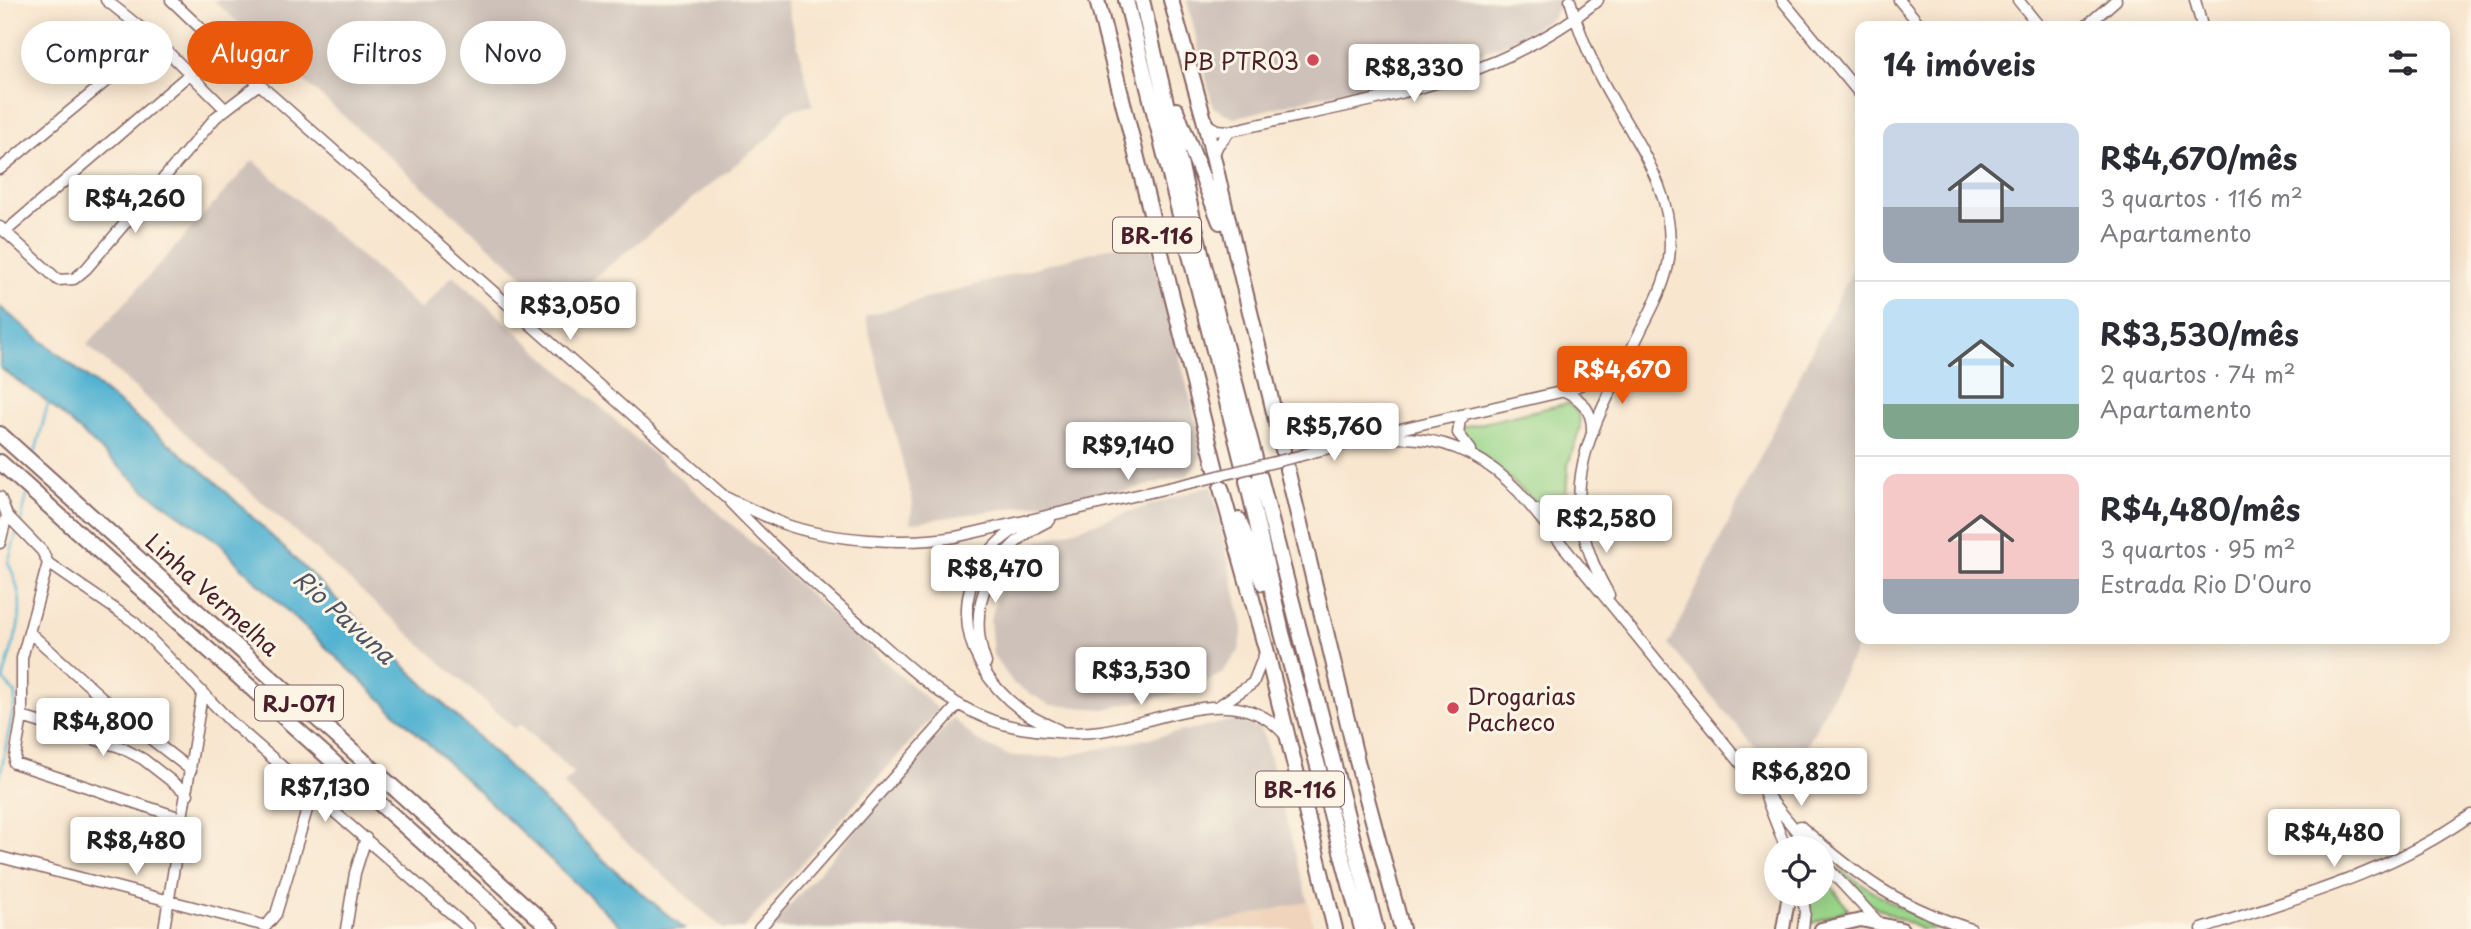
<!DOCTYPE html>
<html lang="pt">
<meta charset="utf-8">
<style>
:root{--surface:#fff;--page:#f2f2f3;--text:#2b2b33;--muted:#7c7c81;--line:#e1e1e2;--accent:#ea580c}
body{margin:0;font-family:"Playpen Sans",sans-serif;background:var(--page);color:var(--text);height:100vh;display:flex;flex-direction:column;font-size:26px;white-space:nowrap}
*{box-sizing:border-box;margin:0}
p{font-size:23px;color:var(--muted)}
.icon{flex:none;width:38px;height:38px;fill:none;stroke:currentColor;stroke-width:2;stroke-linecap:round;stroke-linejoin:round}
.map{position:relative;flex:1;overflow:hidden}
.sheet{position:absolute;left:1855px;top:21px;width:595px;height:623px;display:flex;flex-direction:column;background:var(--surface);border-radius:14px;box-shadow:0 4px 18px #0003}
.sheet>*{flex:none}
.hud{position:absolute;left:21px;top:21px;width:665px;height:63px;display:flex;gap:14px}
.fabs{position:absolute;left:1764px;top:836px;display:grid;gap:14px}
.fabs a{display:grid;place-items:center;width:70px;height:70px;border-radius:50%;background:var(--surface);box-shadow:0 4px 18px #0003;font-size:35px}
.price{position:absolute;translate:-50% -60px;padding:0 16px;border-radius:7px;background:#fff;color:#222;font-size:23px;line-height:46px;filter:drop-shadow(0 2px 4px #0008)}
.price::after{content:'';position:absolute;left:50%;top:42px;width:21px;height:16px;margin-left:-10px;background:inherit;clip-path:polygon(0 0,100% 0,50% 100%)}
.price.on{background:var(--accent);color:#fff}
ul{padding:0;list-style:none}
li{display:flex;align-items:center;gap:21px;height:175px;padding:0 28px}
li+li{border-top:2px solid var(--line)}
li span{display:grid;place-items:center;flex:none;width:196px;height:140px;border-radius:14px;color:#555}
li>.icon{margin-inline-start:auto}
span .icon{width:84px;height:84px;fill:#fffc;stroke-width:1}
li b{font-size:30px}
h2{display:flex;justify-content:space-between;align-items:center;height:84px;padding:0 28px;font-size:30px}
.pill{padding:0 24px;border-radius:32px;background:var(--surface);box-shadow:0 4px 18px #0003;font-size:24px;line-height:63px}
.pill.on{background:var(--accent);color:#fff}
.map>svg:first-child{display:block}
.built{fill:#f0d5bc}
.industrial{fill:#cec1b9}
.green{fill:#9ad68a;stroke:#727a5a;stroke-width:2}
.water{fill:#53b3d2;stroke:#4e697e;stroke-width:2}
.lines{fill:none;stroke-linecap:round;stroke-linejoin:round}
.stream{stroke:#53b3d2;stroke-width:2.5}
.minor-casing{stroke:#876564;stroke-width:13}
.major-casing{stroke:#876564;stroke-width:16}
.highway-casing{stroke:#876564;stroke-width:18}
.minor{stroke:#fff;stroke-width:10}
.major{stroke:#fff;stroke-width:12}
.highway{stroke:#fff;stroke-width:14}
.minor-bridge-casing{stroke:#876564;stroke-width:13;stroke-linecap:butt}
.minor-bridge{stroke:#fff;stroke-width:10}
.poi-dot{fill:#d1495b;stroke:#fcf5e5;stroke-width:2.5}
.labels{text-anchor:middle;dominant-baseline:central;stroke-width:6;stroke-linejoin:round;paint-order:stroke}
.shield{fill:#fcf5e5;stroke:#7f5f63;stroke-width:2}
.shield-label{font-size:21px;font-weight:bold;fill:#4a1f2b}
.poi-label{font-size:23px;fill:#4a1f2b;stroke:#fcf5e5;text-anchor:end}
.street-label{font-size:23px;fill:#4a1f2b;stroke:#fcf5e5}
.water-label{font-size:24px;font-style:italic;fill:#4d5365;stroke:#fcf5e5}
</style>
<div class="map">
<svg width="2471" height="929" viewBox="0 0 2471 929">
<rect width="100%" height="100%" fill="#fcf5e5"/>
<filter id="ink" filterUnits="userSpaceOnUse"><feTurbulence type="fractalNoise" baseFrequency=".0143" numOctaves="2"/><feDisplacementMap in="SourceGraphic" scale="14" xChannelSelector="R" yChannelSelector="G"/><feConvolveMatrix kernelMatrix="1 2 1 2 8 2 1 2 1" color-interpolation-filters="sRGB"/></filter>
<filter id="wash" filterUnits="userSpaceOnUse"><feTurbulence type="fractalNoise" baseFrequency=".00686" numOctaves="4" result="noise"/><feDisplacementMap in="SourceGraphic" scale="28" xChannelSelector="R" yChannelSelector="G"/><feGaussianBlur stdDeviation="1.57" result="paint"/><feColorMatrix in="noise" values="0 0 0 0 0 0 0 0 0 0 0 0 0 0 0 0 0 1.4 0 .05"/><feComposite in="paint" operator="in"/></filter>
<g filter="url(#wash)">
<rect width="100%" height="100%" fill="#f8e6cf"/>
<path class="built" d="M1308,901L1314,929H1195Z"/>
<path class="industrial" d="M213,0H786L813,105L788,111L771,136L558,307Z
M1187,0H1563L1552,18L1509,42L1459,61L1234,118L1213,107Z
M253,160L421,310L453,275L939,710L743,929H723L563,785L574,773L520,724L515,729L87,345Z
M1149,236L1204,453L1188,475L1124,491L910,523L913,503L865,316Z
M1860,257L1861,639L1787,786L1669,645L1824,325Z
M1212,485L1243,628L1239,651L1221,674L1191,690L1105,709L1050,705L1014,684L993,655L990,620L1004,579L1035,543Z
M953,718L976,740L1009,756L1062,757L1235,720L1262,730L1308,901L1195,929H769Z"/>
<path class="green" d="M1568,403L1579,414L1580,427L1568,465L1566,496L1560,506L1547,512L1463,438L1462,428Z
M1832,863C1868,890 1905,913 1947,929H1921L1859,899Z
M1822,873L1848,909L1810,924L1809,894H1822Z"/>
<path class="water" d="M0,307L214,480L610,866L684,929H624L239,565L221,544L146,491L49,403L0,368Z"/>
<g class="lines">
<path class="stream" d="M34,457L49,400
M20,526L27,495
M0,777L16,694L3,680C15,630 32,613 8,562L17,532"/>
</g>
</g>
<g filter="url(#ink)">
<g class="lines">
<g class="minor-casing">
<path id="minor" d="M106,0L156,40L224,108
M171,0L259,84L725,497C744,506 764,516 784,524C831,541 906,545 955,537L1194,482
M1570,0C1580,36 1595,70 1614,102C1643,152 1676,198 1669,259C1666,282 1653,307 1642,328C1594,428 1547,486 1609,595
M1782,0L1860,94
M1899,0L1921,26
M2018,0L2039,26
M2195,0L2202,26
M2086,26L2116,0
M1205,123L1217,130L1230,131C1356,102 1496,86 1598,0
M1213,156L1218,145L1230,131
M0,169L156,40
M0,227L58,280L74,279L86,269L216,117L259,84
M5,232L220,48
M1565,391C1582,400 1593,411 1592,431
M1467,413L1460,420L1458,433L1471,450
M1374,435L1565,391L1623,368
M1299,456C1384,432 1453,422 1519,492L1811,849
M0,497L7,515L0,543
M730,502C772,546 816,586 862,626C909,667 957,718 1021,728C1047,732 1074,735 1101,731C1160,722 1238,679 1285,735
M1535,509C1552,518 1565,516 1578,501
M7,515L42,551L48,563L134,622L231,722L469,929
M1026,523C945,566 951,658 1021,710C1032,718 1046,724 1059,730
M48,563L22,658V717L14,763L184,819
M29,632L134,726L191,770
M986,663C964,604 994,546 1050,520
M1220,705L1253,683L1265,653
M22,717L120,747L143,759L188,794
M1765,795L1786,849
M1800,826C1860,878 1894,904 1971,929
M0,857L266,926L276,914L312,793
M1822,862L1877,921
M1802,894L1805,912L1803,929
M164,929L202,695
M346,929L355,873L366,838
M759,929L958,705
M2202,929C2295,898 2391,873 2471,815"/>
</g>
<g class="major-casing">
<path id="major" d="M1783,929L1789,894
M1821,929L1861,920L1902,929"/>
</g>
<g class="highway-casing">
<path id="highway" d="M1097,0L1216,470
M1126,0L1242,462
M1142,0L1203,261L1255,458
M1171,0L1205,123L1283,450
M1176,110L1220,222
M0,434L551,929
M0,462L519,929
M1287,469L1357,761L1402,929
M1260,477L1376,929
M1247,481L1282,633L1362,929
M1221,488L1266,649L1335,929
M1239,520L1263,583"/>
</g>
<use href="#minor" class="minor"/>
<use href="#major" class="major"/>
<use href="#highway" class="highway"/>
<g class="minor-bridge-casing">
<path id="minor-bridge" d="M1194,482L1299,456"/>
</g>
<use href="#minor-bridge" class="minor-bridge"/>
</g>
</g>
<g class="poi-dot">
<circle cx="1313" cy="60" r="7"/>
<circle cx="1453" cy="708" r="7"/>
</g>
<g class="labels">
<g class="shield">
<rect x="1113" y="217.5" width="88" height="35" rx="5"/>
<rect x="255" y="685.5" width="88" height="35" rx="5"/>
<rect x="1256" y="771.5" width="88" height="35" rx="5"/>
</g>
<g class="shield-label">
<text x="1157" y="235">BR-116</text>
<text x="299" y="703">RJ-071</text>
<text x="1300" y="789">BR-116</text>
</g>
<g class="poi-label">
<text x="1299" y="60">PB PTR03</text>
<text x="1467" y="695" text-anchor="start">Drogarias<tspan x="1467" dy="26">Pacheco</tspan></text>
</g>
<g class="street-label">
<text transform="translate(213 594) rotate(42)">Linha Vermelha</text>
</g>
<g class="water-label">
<text transform="translate(345 616) rotate(42)">Rio Pavuna</text>
</g>
</g>
</svg>
<div class="fabs">
<a><svg class="icon" aria-label="locate" viewBox="0 0 24 24"><circle cx="12" cy="12" r="6"/><path d="M12 2v4M12 18v4M2 12h4M18 12h4"/></svg></a>
</div>
<b class="price" style="left:1414px;top:104px">R$8,330</b>
<b class="price" style="left:135px;top:235px">R$4,260</b>
<b class="price" style="left:570px;top:342px">R$3,050</b>
<b class="price on" style="left:1622px;top:406px">R$4,670</b>
<b class="price" style="left:1334px;top:463px">R$5,760</b>
<b class="price" style="left:1128px;top:482px">R$9,140</b>
<b class="price" style="left:1606px;top:555px">R$2,580</b>
<b class="price" style="left:995px;top:605px">R$8,470</b>
<b class="price" style="left:1141px;top:707px">R$3,530</b>
<b class="price" style="left:103px;top:758px">R$4,800</b>
<b class="price" style="left:1801px;top:808px">R$6,820</b>
<b class="price" style="left:325px;top:824px">R$7,130</b>
<b class="price" style="left:2334px;top:869px">R$4,480</b>
<b class="price" style="left:136px;top:877px">R$8,480</b>
<div class="hud">
<a class="pill">Comprar</a>
<a class="pill on">Alugar</a>
<a class="pill">Filtros</a>
<a class="pill">Novo</a>
</div>
<section class="sheet">
<h2>14 imóveis<svg class="icon" aria-label="filters" viewBox="0 0 24 24"><path d="M4 7h16M4 17h16"/><circle cx="9" cy="7" r="2"/><circle cx="15" cy="17" r="2"/></svg></h2>
<ul>
<li><span style="background:linear-gradient(#c9d6e8 60%,#9aa5b1 0)"><svg class="icon" aria-label="home" viewBox="0 0 24 24"><path d="M3 11l9-7 9 7M6 9v11h12V9"/></svg></span><div><b>R$4,670/mês</b><p>3 quartos · 116 m²</p><p>Apartamento</p></div></li>
<li><span style="background:linear-gradient(#bfe0f5 75%,#7fa58c 0)"><svg class="icon" aria-label="home" viewBox="0 0 24 24"><path d="M3 11l9-7 9 7M6 9v11h12V9"/></svg></span><div><b>R$3,530/mês</b><p>2 quartos · 74 m²</p><p>Apartamento</p></div></li>
<li><span style="background:linear-gradient(#f6c9c9 75%,#9aa5b1 0)"><svg class="icon" aria-label="home" viewBox="0 0 24 24"><path d="M3 11l9-7 9 7M6 9v11h12V9"/></svg></span><div><b>R$4,480/mês</b><p>3 quartos · 95 m²</p><p>Estrada Rio D'Ouro</p></div></li>
</ul>
</section>
</div>
